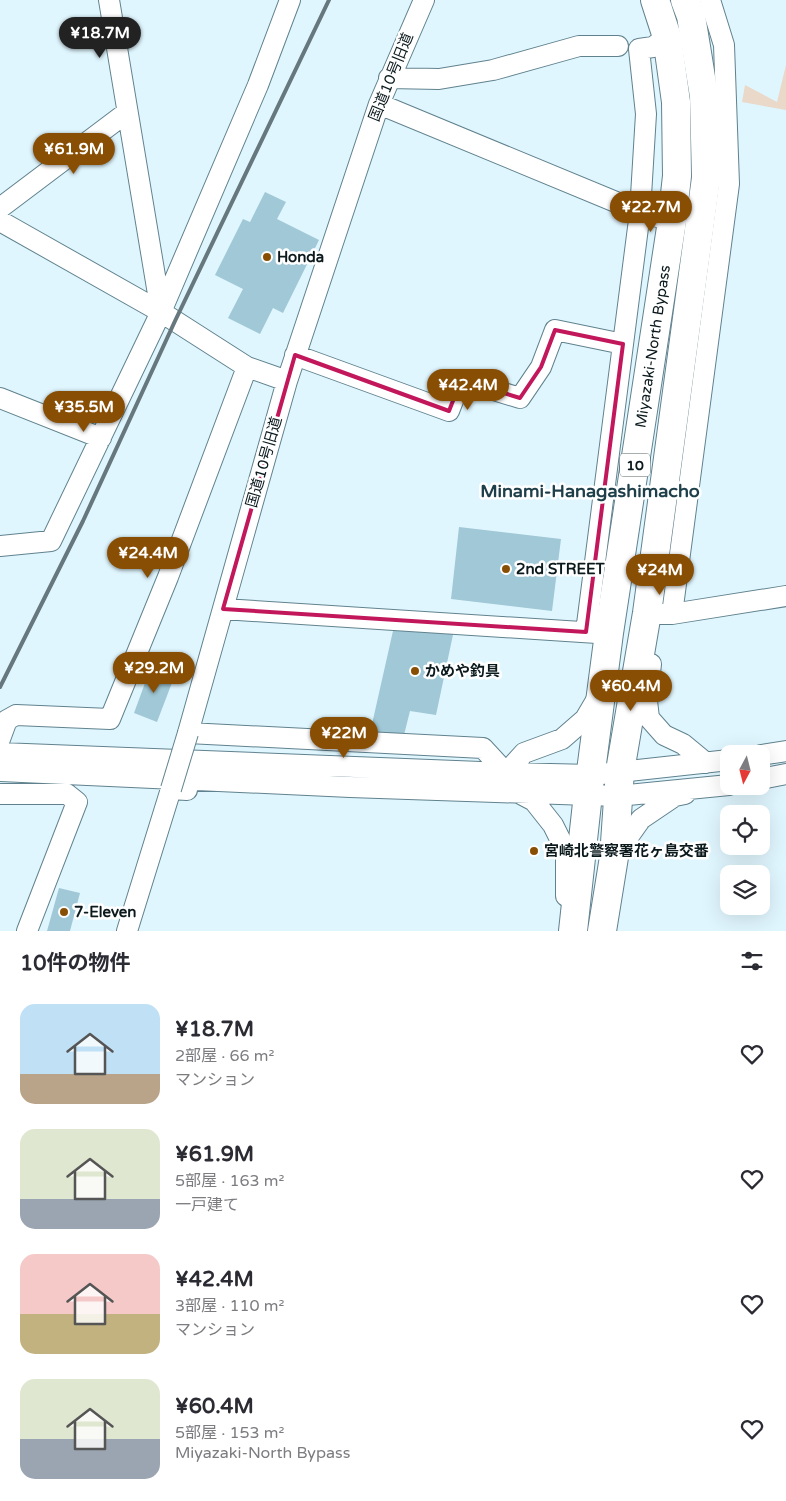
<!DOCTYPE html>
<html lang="ja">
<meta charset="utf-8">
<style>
:root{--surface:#fff;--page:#f2f2f3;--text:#2b2b33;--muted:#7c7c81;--accent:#884f04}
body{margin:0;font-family:"Varela Round","Noto Sans JP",sans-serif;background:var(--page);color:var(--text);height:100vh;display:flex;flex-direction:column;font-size:19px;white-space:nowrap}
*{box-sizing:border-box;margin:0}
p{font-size:16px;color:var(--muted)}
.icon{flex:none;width:28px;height:28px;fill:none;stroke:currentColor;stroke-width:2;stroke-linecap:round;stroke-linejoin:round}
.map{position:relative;height:931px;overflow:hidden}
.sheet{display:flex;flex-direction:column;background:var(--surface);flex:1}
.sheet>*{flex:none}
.needle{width:32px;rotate:187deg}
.buttons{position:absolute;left:720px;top:745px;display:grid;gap:10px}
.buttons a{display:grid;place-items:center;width:50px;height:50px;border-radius:10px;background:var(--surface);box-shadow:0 5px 20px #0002;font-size:25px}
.price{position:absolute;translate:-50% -42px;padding:0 11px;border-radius:18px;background:var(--accent);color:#fff;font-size:16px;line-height:32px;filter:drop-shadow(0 1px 2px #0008)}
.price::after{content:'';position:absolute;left:50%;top:30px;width:15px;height:11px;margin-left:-8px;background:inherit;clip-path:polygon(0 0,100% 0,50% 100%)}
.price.on{background:#222;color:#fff}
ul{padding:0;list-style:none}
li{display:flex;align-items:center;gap:15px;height:125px;padding:0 20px}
li span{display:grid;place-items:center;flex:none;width:140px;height:100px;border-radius:15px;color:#555}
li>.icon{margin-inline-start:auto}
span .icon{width:60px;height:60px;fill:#fffc;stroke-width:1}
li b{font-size:21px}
h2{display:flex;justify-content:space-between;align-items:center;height:60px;padding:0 20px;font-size:21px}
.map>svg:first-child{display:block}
.green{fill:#ead8c8}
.building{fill:#a0c8d6}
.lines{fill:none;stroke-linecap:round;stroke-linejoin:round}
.minor-casing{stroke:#60828e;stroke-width:22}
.highway-casing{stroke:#60828e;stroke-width:30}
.minor{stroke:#fff;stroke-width:20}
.highway{stroke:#fff;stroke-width:28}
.rail{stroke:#66787d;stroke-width:4}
.minor-bridge-casing{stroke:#60828e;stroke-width:22;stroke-linecap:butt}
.minor-bridge{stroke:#fff;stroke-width:20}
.marked{fill:none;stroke:#c2185b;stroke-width:4;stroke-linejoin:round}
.poi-dot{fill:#884f04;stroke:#fff;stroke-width:2}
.labels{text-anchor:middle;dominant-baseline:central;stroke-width:5;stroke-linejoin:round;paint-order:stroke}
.shield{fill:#fff;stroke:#545e61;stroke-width:1}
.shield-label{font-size:14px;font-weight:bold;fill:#0b191d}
.street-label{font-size:15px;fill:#0b191d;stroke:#fff}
.poi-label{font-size:15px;font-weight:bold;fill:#0b191d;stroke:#fff;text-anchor:start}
.quarter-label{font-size:18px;font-weight:bold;fill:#1e3f4a;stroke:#fff}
</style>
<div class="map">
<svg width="786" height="931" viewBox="0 0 786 931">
<rect width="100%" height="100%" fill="#e0f6fe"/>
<path class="green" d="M786,65V110L742,102L745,85L777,102Z"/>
<path class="building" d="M265,192L286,202L277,219L319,240L283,313L273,308L260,334L228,318L243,289L215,275L243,219L250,222Z
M459,527L561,539L552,611L451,599Z
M395,622L454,630L436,715L410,711L404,735L370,733Z
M152,664L170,671L167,678L173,680L157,722L134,713Z
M59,888L80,893L70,931H47Z"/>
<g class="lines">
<g class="minor-casing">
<path id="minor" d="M109,0L161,312
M424,0L379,104L287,381L188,733L483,748L506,773L524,753L562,739L585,719L598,697
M389,78L439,79L493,70L579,46H618
M379,104L640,212L672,221
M0,208L126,113
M0,221L161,312L247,367L287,381
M295,355L449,411L461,380L520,398L541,367L555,330L623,344
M0,398L101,438
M0,546L51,541L161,312L258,85L290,0
M223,609L597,633
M659,614H672L786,596
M672,614L729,184L724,45L710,0
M586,632L640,212L646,114L639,49L653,47L667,37
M651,664L647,701L649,718L664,735L683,744L706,763
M0,739L7,720L16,715L110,719L168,577L247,367
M0,753L506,773L592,775L729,760
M761,755L786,751
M0,771L350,787L618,796L729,785
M761,779L786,774
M517,792L534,801L553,825L566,851V896
M0,794H67L77,802L27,931
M614,857L641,819L675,796L685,794
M127,931L171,789L187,790"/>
</g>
<g class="highway-casing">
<g id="highway">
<path id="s1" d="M573,931L588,794L609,633L672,221L677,176L676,102L667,37L655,0"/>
<path d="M602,931L614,857L620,771L647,613L706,178L704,96L691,16L685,0"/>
</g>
</g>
<use href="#minor" class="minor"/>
<use href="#highway" class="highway"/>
<path class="rail" d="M0,687L83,521L175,321L329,0"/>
<g class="minor-bridge-casing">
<path id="minor-bridge" d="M171,789L188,733"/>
</g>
<use href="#minor-bridge" class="minor-bridge"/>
</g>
<path class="marked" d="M555,330L623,344L586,632L223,609L295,355L449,411L461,380L520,398L541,367Z"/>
<g class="poi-dot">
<circle cx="267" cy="257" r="5"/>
<circle cx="506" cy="569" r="5"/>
<circle cx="415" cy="671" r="5"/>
<circle cx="534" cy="851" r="5"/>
<circle cx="64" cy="912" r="5"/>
</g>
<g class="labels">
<rect class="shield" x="620" y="453.5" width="30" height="23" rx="4"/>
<g class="shield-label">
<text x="635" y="465">10</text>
</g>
<g class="street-label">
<text transform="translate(391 77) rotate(-68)">国道10号旧道</text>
<text stroke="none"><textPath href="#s1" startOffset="590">Miyazaki-North Bypass</textPath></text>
<text transform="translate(264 462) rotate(-74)">国道10号旧道</text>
</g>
<g class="poi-label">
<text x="277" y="257">Honda</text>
<text x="516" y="569">2nd STREET</text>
<text x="425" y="671">かめや釣具</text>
<text x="544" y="851">宮崎北警察署花ヶ島交番</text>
<text x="74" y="912">7-Eleven</text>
</g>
<g class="quarter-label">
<text x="590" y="491">Minami-Hanagashimacho</text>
</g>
</g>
</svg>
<div class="buttons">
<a><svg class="needle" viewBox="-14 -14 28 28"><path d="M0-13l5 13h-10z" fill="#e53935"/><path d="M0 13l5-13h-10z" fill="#7c7c81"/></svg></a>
<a><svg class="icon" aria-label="locate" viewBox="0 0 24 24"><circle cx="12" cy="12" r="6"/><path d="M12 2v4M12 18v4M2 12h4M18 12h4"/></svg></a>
<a><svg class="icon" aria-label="layers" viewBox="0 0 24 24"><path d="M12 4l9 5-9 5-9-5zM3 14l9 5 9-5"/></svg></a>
</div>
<b class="price on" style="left:100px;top:59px">¥18.7M</b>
<b class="price" style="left:74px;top:175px">¥61.9M</b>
<b class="price" style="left:651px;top:233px">¥22.7M</b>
<b class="price" style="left:468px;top:411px">¥42.4M</b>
<b class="price" style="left:84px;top:433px">¥35.5M</b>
<b class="price" style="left:148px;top:579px">¥24.4M</b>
<b class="price" style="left:660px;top:596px">¥24M</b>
<b class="price" style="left:154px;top:694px">¥29.2M</b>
<b class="price" style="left:631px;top:712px">¥60.4M</b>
<b class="price" style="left:344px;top:759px">¥22M</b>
</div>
<section class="sheet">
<h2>10件の物件<svg class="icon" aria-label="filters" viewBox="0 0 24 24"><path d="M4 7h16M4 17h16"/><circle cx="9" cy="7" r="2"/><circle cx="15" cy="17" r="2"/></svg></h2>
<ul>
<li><span style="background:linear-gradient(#bfe0f5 70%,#b9a48a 0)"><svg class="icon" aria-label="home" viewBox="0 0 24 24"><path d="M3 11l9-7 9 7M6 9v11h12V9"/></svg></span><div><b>¥18.7M</b><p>2部屋 · 66 m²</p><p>マンション</p></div><svg class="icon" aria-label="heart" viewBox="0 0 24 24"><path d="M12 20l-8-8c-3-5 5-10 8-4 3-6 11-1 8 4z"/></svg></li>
<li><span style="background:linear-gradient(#dfe7d0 70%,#9aa5b1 0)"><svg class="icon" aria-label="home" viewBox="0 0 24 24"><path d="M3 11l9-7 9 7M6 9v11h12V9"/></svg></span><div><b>¥61.9M</b><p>5部屋 · 163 m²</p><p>一戸建て</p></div><svg class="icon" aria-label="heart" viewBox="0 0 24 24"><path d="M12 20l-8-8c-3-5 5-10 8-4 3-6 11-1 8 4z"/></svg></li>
<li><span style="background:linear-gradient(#f6c9c9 60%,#c2b280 0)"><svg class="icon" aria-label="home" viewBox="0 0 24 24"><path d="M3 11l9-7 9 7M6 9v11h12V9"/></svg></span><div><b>¥42.4M</b><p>3部屋 · 110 m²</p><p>マンション</p></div><svg class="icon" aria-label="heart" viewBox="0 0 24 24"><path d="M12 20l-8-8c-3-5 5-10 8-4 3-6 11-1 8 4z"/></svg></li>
<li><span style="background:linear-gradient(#dfe7d0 60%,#9aa5b1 0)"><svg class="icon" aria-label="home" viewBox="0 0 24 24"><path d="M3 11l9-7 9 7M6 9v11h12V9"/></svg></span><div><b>¥60.4M</b><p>5部屋 · 153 m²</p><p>Miyazaki-North Bypass</p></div><svg class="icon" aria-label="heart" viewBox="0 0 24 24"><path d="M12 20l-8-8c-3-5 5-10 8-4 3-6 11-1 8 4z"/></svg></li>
</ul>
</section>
